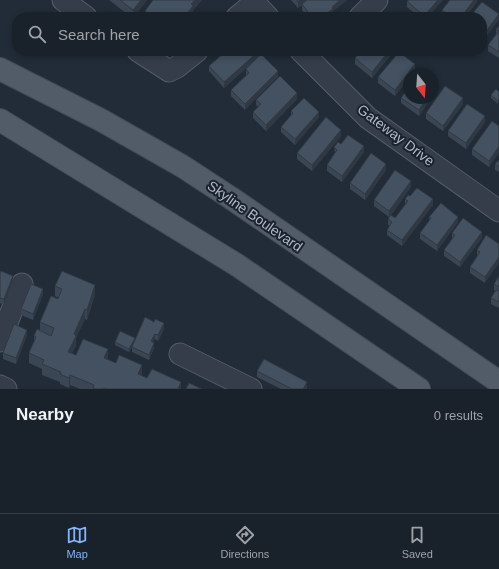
<!DOCTYPE html>
<style>
:root{--surface:#19212a;--page:#262e36;--text:#f1f3f6;--muted:#9fa3a8;--line:#373e47;--accent:#81b4f8}
body{margin:0;font-family:Arial,sans-serif;background:var(--page);color:var(--text)}
.compass{position:absolute;left:403px;top:68px;width:36px;height:36px;border-radius:50%;background:var(--surface);box-shadow:0 2px 6px #0003;rotate:163deg}
.list{margin:0;padding:0;list-style:none}
h2{display:flex;justify-content:space-between;align-items:center;height:52px;margin:0;padding:0 16px;font-size:17px}
h2 small{font-size:13px;font-weight:400;color:var(--muted)}
.icon{flex:none;width:22px;height:22px;fill:none;stroke:currentColor;stroke-width:2;stroke-linecap:round;stroke-linejoin:round}
.map{position:relative;flex:none;width:499px;height:389px;overflow:hidden}
.search{position:absolute;background:var(--surface);box-shadow:0 2px 6px #0003;left:12px;right:12px;top:12px;height:44px;display:flex;align-items:center;gap:10px;box-sizing:border-box;padding:0 14px;border-radius:16px;color:var(--muted);font-size:15px}
.sheet{height:124px;background:var(--surface)}
nav{display:flex;justify-content:space-around;align-items:center;box-sizing:border-box;height:56px;border-top:1px solid var(--line);background:var(--surface);font-size:11px;color:var(--muted)}
nav a{display:grid;justify-items:center;gap:2px}
nav .on{color:var(--accent)}
.map>svg:first-child{display:block}
</style>
<div class="map">
<svg width="499" height="389" viewBox="0 0 499 389">
<rect width="100%" height="100%" fill="#212c38"/>
<g fill="none" stroke-linecap="round" stroke-linejoin="round">
<defs>
<g id="minor">
<path d="M63,0l23,17"/>
<path d="M252,0l16,17"/>
<path d="M237,17l17,-14"/>
<path d="M360,17l17,-17"/>
<path d="M138,51l31,20 8,-4 20,-16"/>
<path d="M301,51l67,67 131,93"/>
<path d="M0,341l22,-57"/>
<path d="M180,354l71,35"/>
<path d="M0,386l6,3"/>
</g>
<g id="major">
<path d="M0,69l101,51 81,46 49,32 268,184"/>
<path d="M0,120l237,145 182,124"/>
</g>
</defs>
<!-- minor casing -->
<use href="#minor" stroke="#525b66" stroke-width="23"/>
<!-- major casing -->
<use href="#major" stroke="#404955" stroke-width="24"/>
<!-- minor -->
<use href="#minor" stroke="#343d49" stroke-width="21"/>
<!-- major -->
<use href="#major" stroke="#525c69" stroke-width="22"/>
</g>
<!-- wall -->
<g fill="#3a4653">
<path d="M109,0h38l-13,17h-3z"/>
<path d="M162,0h40l-9,10v4l-2,3h-46v-6z"/>
<path d="M291,0h56l-14,11v3l-4,3h-22l-5,-7v-5l-4,3z"/>
<path d="M477,0v2l-12,15h-21l-2,-1v-6z"/>
<path d="M407,1l21,16h-9l-12,-10z"/>
<path d="M499,26v32l-11,-7v-6l8,-11v-5z"/>
<path d="M257,51l-12,59 -14,-14v-6l15,-15v-6l8,-8 -30,27 -15,-17v-5z"/>
<path d="M394,51l-22,27 -17,-14v-6z"/>
<path d="M415,70l-3,4h-3v4l-14,18 -17,-13v-6z"/>
<path d="M499,92l-1,12 -7,-6v-3z"/>
<path d="M401,98h30l-12,18 -18,-13z"/>
<path d="M297,99l-31,32 -13,-13v-6l5,-5 -2,-2v-5z"/>
<path d="M463,104l-20,27 -17,-12v-6z"/>
<path d="M291,111l28,6 -24,28 -14,-13v-5l10,-12z"/>
<path d="M485,122l-19,27 -18,-13v-5z"/>
<path d="M499,126v26l-10,15 -17,-12v-6z"/>
<path d="M341,136l-29,35 -15,-12v-6z"/>
<path d="M341,144l23,8 -22,30 -15,-11v-6l8,-12 -1,-6z"/>
<path d="M499,160v12l-4,-2v-6z"/>
<path d="M386,170l-21,30 -15,-11v-6z"/>
<path d="M411,187l-20,28 4,3 10,-13v-6l5,-3 23,9 -31,41 -15,-11v-5l3,-4 -2,-1v-6l1,-2 -15,-11v-6z"/>
<path d="M429,217l29,5 -21,29 -17,-12v-6l9,-12z"/>
<path d="M452,233l30,5 -22,29 -16,-11v-6l8,-11z"/>
<path d="M486,235l-1,48 -15,-10v-6l8,-11 -1,-1v-5z"/>
<path d="M0,273l13,9 -9,23 -4,-2z"/>
<path d="M499,276v32l-8,-4v-6l4,-7 -1,-1v-6z"/>
<path d="M55,286l40,9 -8,25 -2,-1 -9,19v8l-4,7 4,2 32,5 34,15v1l5,2 34,11h-101l-10,-4 -1,3 -9,-4v-2l-18,-7v-6l-13,-6v-10l5,-12v-5l6,-5v-9l18,-24 -3,-2z"/>
<path d="M43,294l-10,26 -12,-5v-6z"/>
<path d="M164,329l-6,12 -3,-2 -2,3 1,6 -5,12 -17,-8v-5l-3,5 -14,-7v-3l20,-1z"/>
<path d="M27,335l-11,29 -13,-5v-6z"/>
<path d="M257,371l50,16 -1,2h-25l-24,-12z"/>
</g>
<!-- shaded-wall -->
<g fill="#303943">
<path d="M141,0h6l-13,17h-1v-7z"/>
<path d="M195,0h7l-9,10v4l-2,3h-7l7,-13z"/>
<path d="M300,0h7l-9,8v-6z"/>
<path d="M340,0h7l-14,11v3l-4,3h-8l11,-10z"/>
<path d="M438,0h5l-15,17h-4v-1z"/>
<path d="M474,0h3v2l-12,15h-4z"/>
<path d="M499,14v6l-17,22v-5z"/>
<path d="M389,51h5l-22,27v-6z"/>
<path d="M258,52v5l-34,31v-6z"/>
<path d="M415,64v6l-3,4h-3v4l-14,18v-6z"/>
<path d="M278,71v6l-33,33v-6z"/>
<path d="M437,84v5l-4,6v-5z"/>
<path d="M297,93v6l-31,32v-6z"/>
<path d="M427,98h4l-12,18v-6z"/>
<path d="M463,98v6l-20,27v-5z"/>
<path d="M319,112v5l-24,28v-6z"/>
<path d="M485,116v6l-19,27v-6z"/>
<path d="M341,130v6l-29,35v-6z"/>
<path d="M364,146v6l-22,30v-6z"/>
<path d="M499,146v6l-10,15v-6z"/>
<path d="M386,164v6l-21,30v-6z"/>
<path d="M411,181v6l-22,30v-6z"/>
<path d="M433,199v6l-31,41v-6z"/>
<path d="M458,217v5l-21,29v-6z"/>
<path d="M482,232v6l-22,29v-5z"/>
<path d="M499,257v6l-14,20v-6z"/>
<path d="M13,276v6l-9,23v-6z"/>
<path d="M95,285v10l-8,25v-10z"/>
<path d="M43,289v5l-10,26v-6z"/>
<path d="M85,309v10l-9,19v8l-8,16v-10l6,-18z"/>
<path d="M164,323v6l-6,12v-6z"/>
<path d="M27,330v5l-11,29v-6z"/>
<path d="M155,334v5l-4,8v-6z"/>
<path d="M135,338v3l-6,11v-3z"/>
<path d="M154,343v5l-5,12v-5z"/>
<path d="M108,349v10l-4,9v-10z"/>
<path d="M142,365v10l-4,9v-10z"/>
<path d="M70,375v10l-1,3v-10z"/>
<path d="M181,382v7h-3z"/>
<path d="M307,382v5l-1,2h-3z"/>
</g>
<!-- building -->
<g fill="#445160" stroke="#303943">
<path d="M120,0h21l-8,10z"/>
<path d="M153,0h42l-4,4 2,2 -9,11h-26l-3,-2 -2,2 -8,-6z"/>
<path d="M296,0h4l-2,2z"/>
<path d="M307,0h33l-8,7 1,2 -12,8h-9l-10,-13z"/>
<path d="M409,0h29l-14,16 -17,-15z"/>
<path d="M450,0h24l-13,17h-9l-10,-7z"/>
<path d="M482,2l17,12 -17,23v-20h-9l1,-2 -2,-1z"/>
<path d="M499,26v26l-11,-7 11,-14 -3,-2z"/>
<path d="M226,51h31l1,1 -34,30 -15,-16z"/>
<path d="M361,51h28l-17,21 -17,-14z"/>
<path d="M399,52l16,12 -20,26 -17,-13z"/>
<path d="M261,54l17,17 -33,33 -14,-14 18,-17 -3,-4z"/>
<path d="M420,71l4,3h-6z"/>
<path d="M280,76l17,17 -31,32 -13,-13 8,-8 -5,-4z"/>
<path d="M433,80l4,4 -4,6z"/>
<path d="M445,86l18,12 -20,28 -17,-13z"/>
<path d="M409,87v11h18l-8,12 -18,-12z"/>
<path d="M496,89l3,3v8l-1,1 -7,-6z"/>
<path d="M304,98l15,14 -24,27 -14,-12 12,-14 -2,-2z"/>
<path d="M467,104l18,12 -19,27 -18,-12z"/>
<path d="M326,117l15,13 -29,35 -15,-12z"/>
<path d="M492,121l7,5v20l-10,15 -17,-12z"/>
<path d="M348,135l16,11 -22,30 -15,-11 10,-15 -3,-3 4,-5 3,2z"/>
<path d="M371,153l15,11 -21,30 -15,-11z"/>
<path d="M499,160v7l-4,-3z"/>
<path d="M395,170l16,11 -22,30 -15,-11z"/>
<path d="M417,188l16,11 -31,41 -15,-10 5,-8 -4,-3 3,-4 4,3 13,-17 -3,-2 3,-4 2,1z"/>
<path d="M441,203l17,14 -21,28 -17,-12 11,-15 -2,-1z"/>
<path d="M463,218l19,14 -22,30 -16,-12 11,-15 -3,-2z"/>
<path d="M486,235l13,9v13l-14,20 -15,-10 10,-15 -3,-2z"/>
<path d="M1,271l12,5 -9,23 -4,-1v-25z"/>
<path d="M62,271l33,14 -8,25 -2,-1 -11,25 2,2 -8,16 8,3 7,-16 25,10 -4,9 12,5 3,-8 23,10 -4,9 9,4 5,-9 29,13 -3,7h-71l-3,-1 -1,1h-8l-2,-1 1,-3 -24,-10 -1,3 -9,-4 1,-2 -19,-8 2,-4 -15,-7 7,-16 -2,-1 3,-7 14,7 3,-8 -14,-6 11,-26 7,3 4,-10 -7,-3z"/>
<path d="M499,276v11l-5,-3z"/>
<path d="M31,284l12,5 -10,25 -12,-5z"/>
<path d="M496,290l3,1v11l-8,-4z"/>
<path d="M145,317l9,5 1,-3 9,4 -6,12 -3,-1 -4,7 3,2 -5,12 -17,-8z"/>
<path d="M14,324l13,6 -11,28 -13,-5z"/>
<path d="M120,331l15,7 -6,11 -14,-7z"/>
<path d="M264,359l43,23 -4,7h-11l-35,-18z"/>
<path d="M189,383l13,6h-16z"/>
</g>
<g text-anchor="middle" stroke-width="4" stroke-linejoin="round" paint-order="stroke">
<!-- street labels -->
<g font-size="14" fill="#afb8c5" stroke="#1a222d">
<text transform="translate(396 135) rotate(37)" y="5">Gateway Drive</text>
<text transform="translate(255 216) rotate(35)" y="5">Skyline Boulevard</text>
</g>
</g>
</svg>
<svg class="compass" viewBox="-18 -18 36 36"><path d="M0-13l5 13h-10z" fill="#e53935"/><path d="M0 13l5-13h-10z" fill="#9fa3a8"/></svg>
<div class="search"><svg class="icon" aria-label="search" viewBox="0 0 24 24"><circle cx="10" cy="10" r="6"/><path d="M15 15l6 6"/></svg>Search here</div>
</div>
<section class="sheet">
<h2>Nearby<small>0 results</small></h2>
<ul class="list">
</ul>
</section>
<nav>
<a class="on"><svg class="icon" aria-label="map" viewBox="0 0 24 24"><path d="M3 6l6-2 6 2 6-2v14l-6 2-6-2-6 2zM9 4v14M15 6v14"/></svg>Map</a>
<a><svg class="icon" aria-label="directions" viewBox="0 0 24 24"><path d="M12 3l9 9-9 9-9-9zM9 14v-3h6M13 9l2 2-2 2"/></svg>Directions</a>
<a><svg class="icon" aria-label="saved" viewBox="0 0 24 24"><path d="M7 4h10v16l-5-4-5 4z"/></svg>Saved</a>
</nav>
